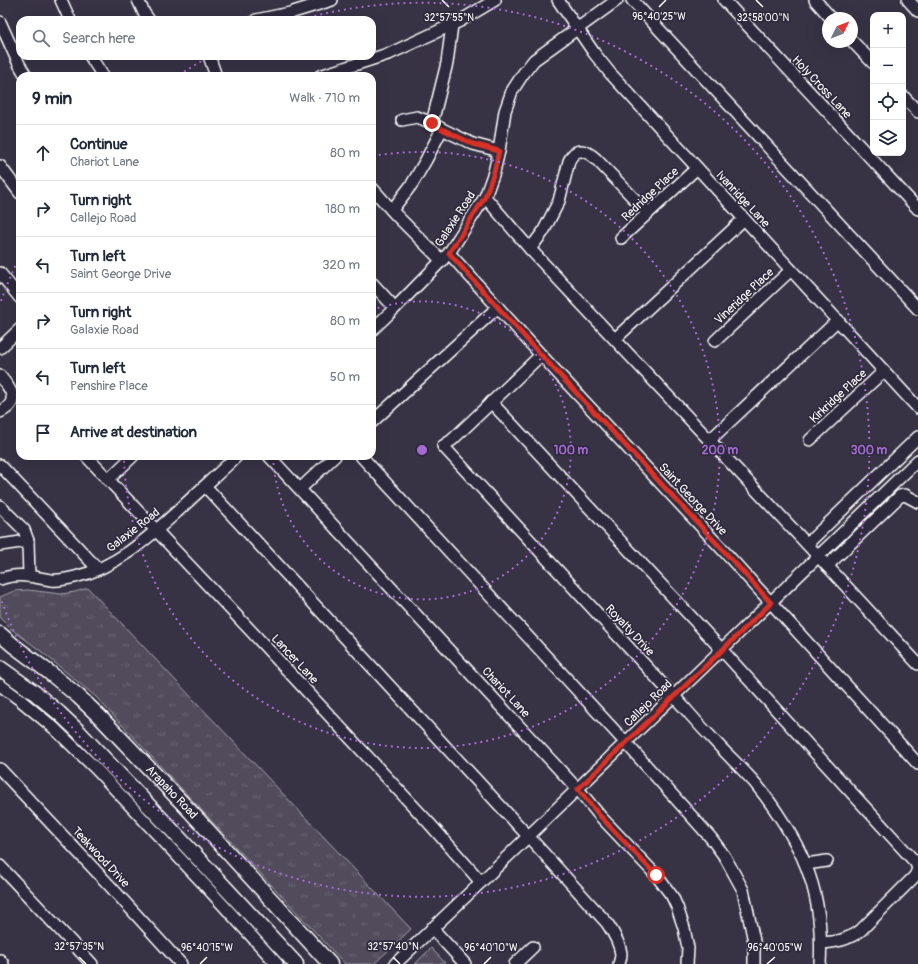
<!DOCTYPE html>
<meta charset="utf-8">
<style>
:root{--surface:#fff;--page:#f6f6f7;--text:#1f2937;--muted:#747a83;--line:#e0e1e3}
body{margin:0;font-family:Pangolin,sans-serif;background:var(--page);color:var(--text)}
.controls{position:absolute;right:12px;top:12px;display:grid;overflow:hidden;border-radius:8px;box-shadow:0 4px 16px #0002}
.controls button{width:36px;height:36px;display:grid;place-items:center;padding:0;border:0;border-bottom:1px solid var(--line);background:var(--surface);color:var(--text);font:20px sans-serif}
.compass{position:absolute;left:822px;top:12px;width:36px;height:36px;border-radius:50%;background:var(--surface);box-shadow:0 4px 16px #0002;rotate:47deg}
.stop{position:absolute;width:12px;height:12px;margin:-9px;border:3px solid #d93025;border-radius:50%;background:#fff}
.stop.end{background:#d93025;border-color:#fff;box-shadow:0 1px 4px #0008}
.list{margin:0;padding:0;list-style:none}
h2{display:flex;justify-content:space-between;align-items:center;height:52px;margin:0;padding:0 16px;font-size:17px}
h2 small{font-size:13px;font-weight:400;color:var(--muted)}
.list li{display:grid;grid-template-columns:26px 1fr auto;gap:12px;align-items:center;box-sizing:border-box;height:56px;padding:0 16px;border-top:1px solid var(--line)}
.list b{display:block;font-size:15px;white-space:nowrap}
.list p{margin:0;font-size:13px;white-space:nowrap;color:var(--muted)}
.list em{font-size:13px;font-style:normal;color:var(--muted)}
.icon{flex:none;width:22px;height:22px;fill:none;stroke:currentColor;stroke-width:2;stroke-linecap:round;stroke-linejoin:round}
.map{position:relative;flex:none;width:918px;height:964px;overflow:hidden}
.search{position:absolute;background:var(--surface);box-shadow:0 4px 16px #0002;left:16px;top:16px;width:360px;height:44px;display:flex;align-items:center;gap:10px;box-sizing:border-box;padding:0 14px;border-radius:12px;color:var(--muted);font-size:15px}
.panel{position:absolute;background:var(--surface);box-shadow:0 4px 16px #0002;left:16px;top:72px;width:360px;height:388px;border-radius:12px}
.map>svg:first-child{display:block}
</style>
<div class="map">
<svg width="918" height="964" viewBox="0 0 918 964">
<defs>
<pattern id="grass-tufts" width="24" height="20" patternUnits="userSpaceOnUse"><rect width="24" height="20" fill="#514c5c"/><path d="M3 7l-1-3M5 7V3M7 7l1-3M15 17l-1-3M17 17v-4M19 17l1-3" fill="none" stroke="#6b6774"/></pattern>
</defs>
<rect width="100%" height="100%" fill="#373345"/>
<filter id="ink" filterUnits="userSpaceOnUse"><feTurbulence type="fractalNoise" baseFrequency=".025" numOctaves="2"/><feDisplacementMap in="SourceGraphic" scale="8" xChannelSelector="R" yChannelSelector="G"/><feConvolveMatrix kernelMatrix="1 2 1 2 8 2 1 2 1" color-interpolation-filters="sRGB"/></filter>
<g filter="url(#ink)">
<!-- grass -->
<g fill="url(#grass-tufts)" stroke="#a8a6ae">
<path d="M88,588l323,341 -37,35h-29l-249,-267 -54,-45 -32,-24 -10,-10v-21l14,-6 14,-1 33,4 14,-2z"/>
<path d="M431,948l15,16h-31z"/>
</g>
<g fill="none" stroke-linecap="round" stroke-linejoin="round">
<defs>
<g id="minor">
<path d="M61,0l9,20"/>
<path d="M138,0l6,13 5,7"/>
<path d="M558,0l36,53 16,20 308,335"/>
<path d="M632,0l286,309"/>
<path d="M724,0l194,209"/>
<path d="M815,0l16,18"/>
<path d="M908,0l10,11"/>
<path d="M256,20l34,-7 42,-13"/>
<path d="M0,22l19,42 7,12"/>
<path d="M852,41l21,22"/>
<path d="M90,56l13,20"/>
<path d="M209,56l7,20"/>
<path d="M320,76l71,-23 69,-32 35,-21"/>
<path d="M903,96l15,16"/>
<path d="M402,120l15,-3 15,6 10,6 31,15 26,7"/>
<path d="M432,123l15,-60 5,-38"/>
<path d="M0,166l20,27"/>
<path d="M372,188l24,27 46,46"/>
<path d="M485,197l45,52 289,308 99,107"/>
<path d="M392,210l20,-26 14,-24 16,-31"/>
<path d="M621,238l76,-70"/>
<path d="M530,249l13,-17 16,-31 10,-40c7,-15 17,-11 27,-2l52,54"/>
<path d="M449,253l92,102 181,194 196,215"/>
<path d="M0,273l20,25"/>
<path d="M372,283l23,25"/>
<path d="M372,330l23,-22 54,-55 36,-56 9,-25 5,-21 6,-40 7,-20 11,-17 11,-14 83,-60"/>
<path d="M615,339l129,-120"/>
<path d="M715,341l76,-71"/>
<path d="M0,348l20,-19"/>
<path d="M541,355l-89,85 -9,6 223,242c16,16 29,33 45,49 14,16 30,30 44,46 19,23 40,55 51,83 12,30 16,65 14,98"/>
<path d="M0,376c11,13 21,26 0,36"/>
<path d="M491,402l231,248 97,107 97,106 2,6 -3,7 -55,55c-13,9 -23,11 -39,12"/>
<path d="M372,422l126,-115"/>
<path d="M710,440l128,-120"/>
<path d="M810,440l74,-69"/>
<path d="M86,456l165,175 178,192 52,59"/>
<path d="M269,456l313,338 18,22 56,59 16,21 5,11 7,21 4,20 -1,16"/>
<path d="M361,456l265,287 85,95 14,19 18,33 11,51v23"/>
<path d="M0,465l98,104"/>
<path d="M108,480l25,-24"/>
<path d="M205,486l323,350 79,87c6,9 13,21 14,31 0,3 -1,7 -2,10"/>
<path d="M300,489l35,-33"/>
<path d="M0,506l24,24 4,11"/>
<path d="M807,544l111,-107"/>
<path d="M0,545l28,-4 1,35"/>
<path d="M827,566l73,-70 5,-1 13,7"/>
<path d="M0,579c21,-7 31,-2 51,1 8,1 16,-1 24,-3 42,-10 73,-39 104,-67 19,-18 39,-36 58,-54"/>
<path d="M0,685l19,14 35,29 42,41 105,112 76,83"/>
<path d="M0,769l110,117 71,78"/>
<path d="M806,864l21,-3"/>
<path d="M0,866l92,98"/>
<path d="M432,928l33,36"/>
<path d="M0,960l3,4"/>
<path d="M395,964l86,-82 437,-422"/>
<path d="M515,964l18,-17"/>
</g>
<g id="major">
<path id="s1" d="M0,634l14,12 36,27 28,23 21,20 91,95 140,153"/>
<path d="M0,668l35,25 24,20 19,18 92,97 126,136"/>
</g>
</defs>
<!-- minor casing -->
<use href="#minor" stroke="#fff" stroke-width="14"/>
<!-- major casing -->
<use href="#major" stroke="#fff" stroke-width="17"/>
<!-- minor -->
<use href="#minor" stroke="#2f2a3d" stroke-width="11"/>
<!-- major -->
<use href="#major" stroke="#2f2a3d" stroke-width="14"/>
</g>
</g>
<g fill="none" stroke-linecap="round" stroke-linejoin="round" filter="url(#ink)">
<!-- route -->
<path stroke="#d93025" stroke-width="5" d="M432,123l10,6 31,15 26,7 -5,21 -9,25 -36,56 92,102 181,194 49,54 -193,186 22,27 56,59"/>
</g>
<!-- ticks -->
<path fill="none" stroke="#fff" stroke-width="1.5" d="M442,0l7,7M756,0l7,7M659,7l7,-7M79,957l7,7M393,957l7,7M200,964l7,-7M484,964l7,-7M767,964l8,-7"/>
<!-- distance rings -->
<g fill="none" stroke="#a36bd2" stroke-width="2" stroke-dasharray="2 4">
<path d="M372 310A149 149 0 1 1 273 456"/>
<path d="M373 156A298 298 0 1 1 124 458"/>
<path d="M1 301A447 447 0 0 1 19 258M179 75A447 447 0 0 1 209 57M303 19A447 447 0 1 1 1 599"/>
</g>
<g text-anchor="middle" stroke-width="3.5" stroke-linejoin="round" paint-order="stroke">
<!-- street labels -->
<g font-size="12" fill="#fff" stroke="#2f2a3d">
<text transform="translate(822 87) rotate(47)" y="4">Holy Cross Lane</text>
<text transform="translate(650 194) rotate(-43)" y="4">Redridge Place</text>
<text transform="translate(743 199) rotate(47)" y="4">Ivanridge Lane</text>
<text transform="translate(455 219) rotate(-57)" y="4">Galaxie Road</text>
<text transform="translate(744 296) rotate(-43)" y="4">Vineridge Place</text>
<text transform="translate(838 396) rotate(-43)" y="4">Kirkridge Place</text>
<text transform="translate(693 499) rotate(47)" y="4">Saint George Drive</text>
<text transform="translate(133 530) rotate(-38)" y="4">Galaxie Road</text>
<text transform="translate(630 630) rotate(47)" y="4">Royalty Drive</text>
<text transform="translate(295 659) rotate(47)" y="4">Lancer Lane</text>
<text transform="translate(506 692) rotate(47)" y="4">Chariot Lane</text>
<text transform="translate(648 703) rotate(-44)" y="4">Callejo Road</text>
<text dy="4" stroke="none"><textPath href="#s1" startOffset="234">Arapaho Road</textPath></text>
<text transform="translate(101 857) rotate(47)" y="4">Teakwood Drive</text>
</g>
</g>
<g font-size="10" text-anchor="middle" fill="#fff" stroke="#2f2a3d" stroke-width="3.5" stroke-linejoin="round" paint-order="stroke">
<text x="659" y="20">96°40'25"W</text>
<text x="449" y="21">32°57'55"N</text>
<text x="763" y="21">32°58'00"N</text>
<text x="79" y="950">32°57'35"N</text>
<text x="393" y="950">32°57'40"N</text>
<text x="207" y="951">96°40'15"W</text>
<text x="491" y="951">96°40'10"W</text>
<text x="775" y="951">96°40'05"W</text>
</g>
<circle cx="422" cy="450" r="6" fill="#a36bd2" stroke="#2f2a3d" stroke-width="2"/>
<g font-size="12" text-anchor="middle" font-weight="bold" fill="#a36bd2" stroke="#2f2a3d" stroke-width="3.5" stroke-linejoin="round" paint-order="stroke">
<text x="571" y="454">100 m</text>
<text x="720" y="454">200 m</text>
<text x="869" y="454">300 m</text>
</g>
</svg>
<div class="controls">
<button>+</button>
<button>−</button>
<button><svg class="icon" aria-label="locate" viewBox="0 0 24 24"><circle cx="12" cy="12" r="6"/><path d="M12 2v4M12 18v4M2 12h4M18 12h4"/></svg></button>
<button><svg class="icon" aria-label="layers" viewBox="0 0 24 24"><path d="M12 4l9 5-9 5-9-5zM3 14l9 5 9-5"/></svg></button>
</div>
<svg class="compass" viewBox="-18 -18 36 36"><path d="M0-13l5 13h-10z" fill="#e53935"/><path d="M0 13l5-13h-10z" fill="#747a83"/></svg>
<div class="stop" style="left:656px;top:875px"></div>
<div class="stop end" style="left:432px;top:123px"></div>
<div class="search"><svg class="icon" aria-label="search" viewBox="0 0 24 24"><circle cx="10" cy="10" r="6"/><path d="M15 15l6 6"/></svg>Search here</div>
<section class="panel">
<h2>9 min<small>Walk · 710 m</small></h2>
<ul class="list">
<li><svg class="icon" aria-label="ahead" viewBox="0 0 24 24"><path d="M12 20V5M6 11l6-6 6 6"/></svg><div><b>Continue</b><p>Chariot Lane</p></div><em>80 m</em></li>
<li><svg class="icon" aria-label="right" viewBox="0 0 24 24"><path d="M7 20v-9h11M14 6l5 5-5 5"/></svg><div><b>Turn right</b><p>Callejo Road</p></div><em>180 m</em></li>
<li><svg class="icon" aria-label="left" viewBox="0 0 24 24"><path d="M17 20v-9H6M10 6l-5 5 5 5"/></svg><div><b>Turn left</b><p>Saint George Drive</p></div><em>320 m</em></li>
<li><svg class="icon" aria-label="right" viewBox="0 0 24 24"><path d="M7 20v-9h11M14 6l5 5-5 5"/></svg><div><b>Turn right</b><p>Galaxie Road</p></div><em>80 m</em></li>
<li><svg class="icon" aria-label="left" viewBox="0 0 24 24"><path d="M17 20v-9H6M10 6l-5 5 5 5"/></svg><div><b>Turn left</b><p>Penshire Place</p></div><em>50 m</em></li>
<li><svg class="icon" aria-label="arrive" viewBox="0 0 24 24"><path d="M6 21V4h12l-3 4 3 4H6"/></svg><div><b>Arrive at destination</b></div></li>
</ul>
</section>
</div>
